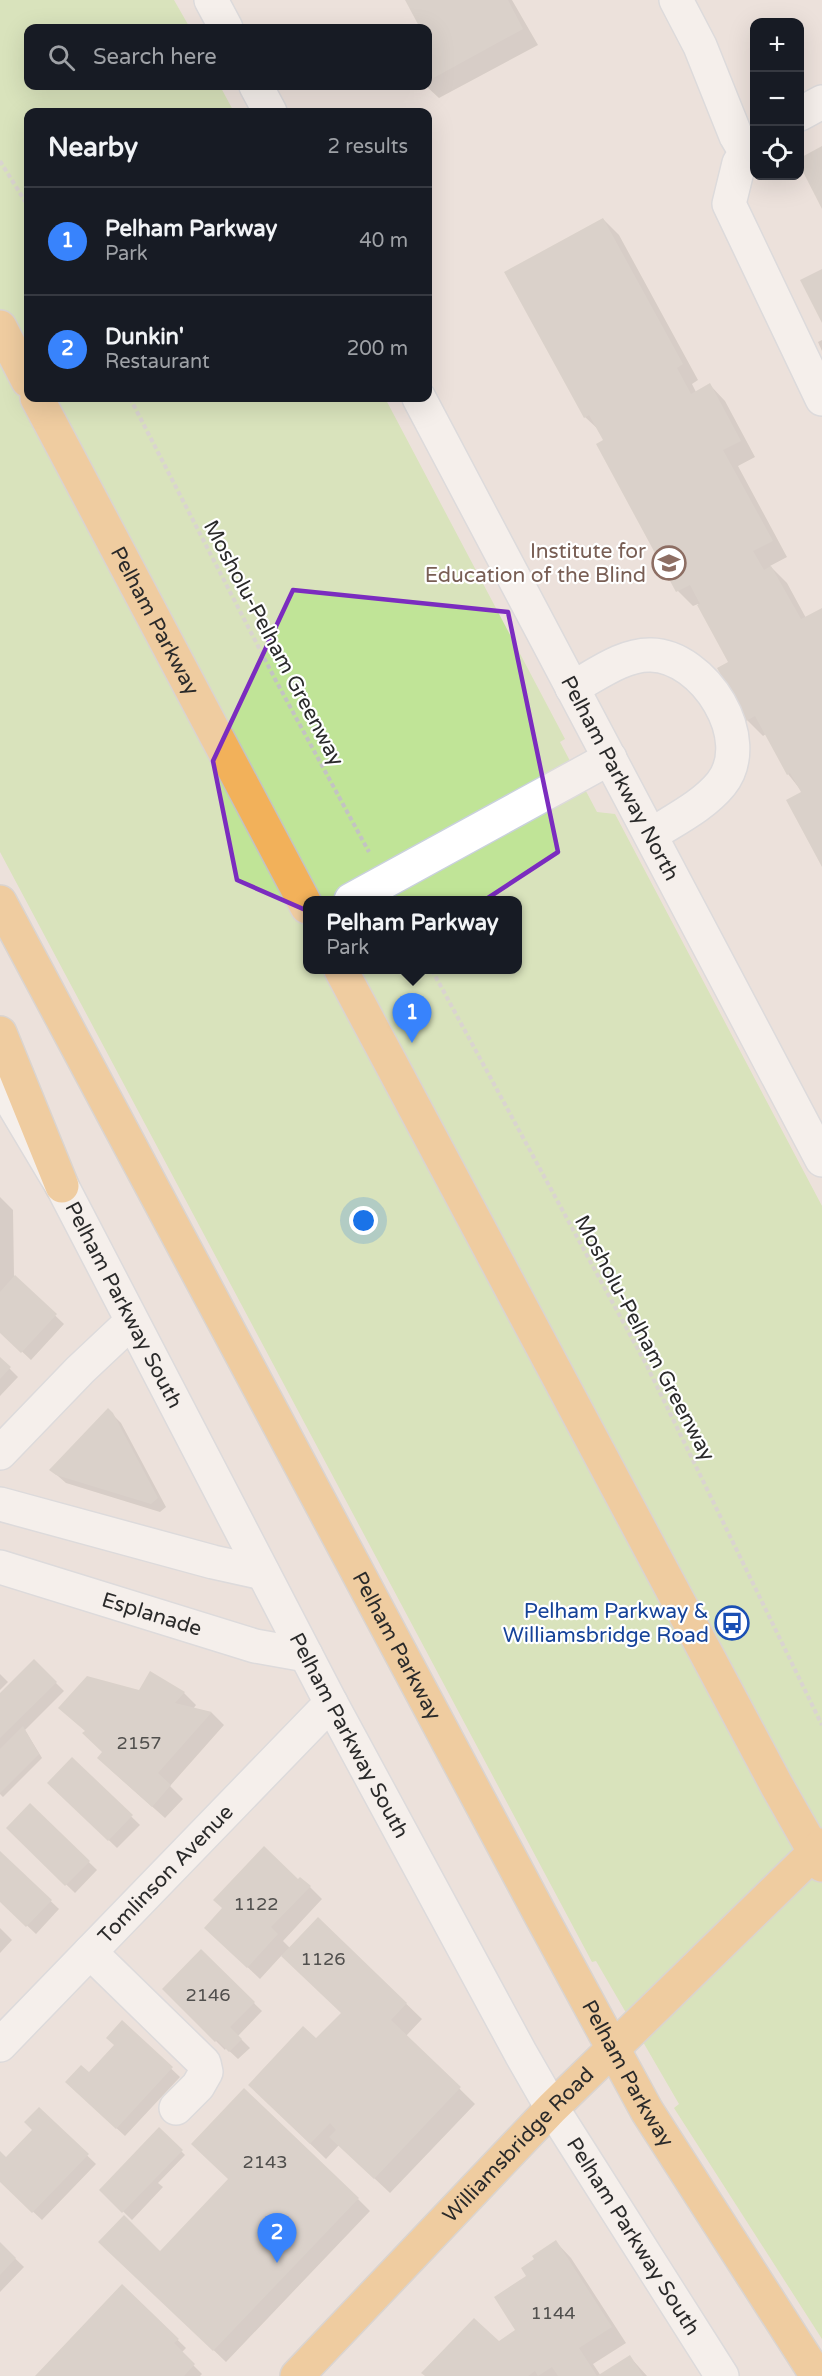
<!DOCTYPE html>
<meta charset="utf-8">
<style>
:root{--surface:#171b24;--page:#20242c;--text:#f1f3f6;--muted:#9ea1a6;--line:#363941;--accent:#3883fc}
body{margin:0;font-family:"Varela Round",sans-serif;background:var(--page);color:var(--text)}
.controls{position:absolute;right:18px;top:18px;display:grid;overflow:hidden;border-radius:12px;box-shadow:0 6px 24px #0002}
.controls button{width:54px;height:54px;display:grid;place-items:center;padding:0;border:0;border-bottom:2px solid var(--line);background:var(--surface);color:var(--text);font:30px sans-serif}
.you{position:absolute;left:364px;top:1221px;width:21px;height:21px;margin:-15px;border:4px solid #fff;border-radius:50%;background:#1a73e8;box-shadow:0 0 0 9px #1a73e833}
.badge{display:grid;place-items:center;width:39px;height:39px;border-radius:50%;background:var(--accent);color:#fff;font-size:20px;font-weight:700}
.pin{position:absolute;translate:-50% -50px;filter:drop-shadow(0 2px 3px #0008)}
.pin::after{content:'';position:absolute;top:32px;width:21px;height:18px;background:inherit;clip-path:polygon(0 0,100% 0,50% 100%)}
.popup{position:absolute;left:303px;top:896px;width:219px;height:78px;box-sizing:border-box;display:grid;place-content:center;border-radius:12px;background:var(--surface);filter:drop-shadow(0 2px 4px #0005);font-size:20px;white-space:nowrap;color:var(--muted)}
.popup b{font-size:22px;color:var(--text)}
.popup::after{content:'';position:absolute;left:50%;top:100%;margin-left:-12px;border:12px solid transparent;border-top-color:var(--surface)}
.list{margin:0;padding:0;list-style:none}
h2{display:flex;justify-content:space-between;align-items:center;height:78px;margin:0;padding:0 24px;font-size:26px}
h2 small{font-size:20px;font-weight:400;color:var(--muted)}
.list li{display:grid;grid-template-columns:39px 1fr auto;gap:18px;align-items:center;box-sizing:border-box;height:108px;padding:0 24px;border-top:2px solid var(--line)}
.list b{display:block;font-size:22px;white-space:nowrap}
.list p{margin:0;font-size:20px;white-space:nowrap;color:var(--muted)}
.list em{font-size:20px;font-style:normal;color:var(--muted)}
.icon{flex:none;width:33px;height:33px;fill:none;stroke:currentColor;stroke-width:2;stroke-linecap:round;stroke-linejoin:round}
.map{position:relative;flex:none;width:822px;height:2376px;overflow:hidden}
.search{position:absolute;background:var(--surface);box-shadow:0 6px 24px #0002;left:24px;top:24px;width:408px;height:66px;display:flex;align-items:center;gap:15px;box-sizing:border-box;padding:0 21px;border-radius:12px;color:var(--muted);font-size:22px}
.panel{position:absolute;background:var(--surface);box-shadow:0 6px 24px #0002;left:24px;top:108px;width:408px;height:294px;border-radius:12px}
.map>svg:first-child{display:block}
</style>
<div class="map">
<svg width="822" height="2376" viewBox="0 0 822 2376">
<rect width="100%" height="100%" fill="#ece1db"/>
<!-- green -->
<path fill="#c0e497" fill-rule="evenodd" d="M0,0h174l16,28h-162v58h192l14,26h-206v286h357l180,341 -5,3 37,70 18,2 207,392v1133l-148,-231 5,-4 -83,-143 -4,1 -592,-1110zM307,900h210v70h-210z"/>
<!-- shadow -->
<g fill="#0003">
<path d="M406,0h106l26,45 -99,53 -13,-12 2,-58h-6z"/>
<path d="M603,219l16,16 79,145 -6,4 4,8 14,-7 15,16 30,56 -17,9 49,91 -17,9 17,17 19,35 16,-9v255l-19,-71 -15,-19 -22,-40 -3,2 -16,-16 -17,-57 -32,-59 -5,2 -15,-15 -73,-150 -4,-9 -16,-15z"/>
<path d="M822,340v11l-4,-9z"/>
<path d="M0,1197l13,13 1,66 50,48 -33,36 -31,-29z"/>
<path d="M0,1359l18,18 -18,19z"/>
<path d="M112,1414l9,9 45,84 -6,5 -94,-29 -15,-13z"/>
<path d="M34,1661l30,30 -39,39 17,28 -39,39 -3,-3v-99z"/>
<path d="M0,1674l8,8 -8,8z"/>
<path d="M140,1692l44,1 12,12 -3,4 19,4 12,12 -54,61 13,13 -18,19 -54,-48z"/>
<path d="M72,1759l68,66 -23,23 -68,-65z"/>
<path d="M30,1805l67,65 -22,23 -67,-65z"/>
<path d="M0,1853l59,56 -23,25 -36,-34z"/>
<path d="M298,1881l12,6 12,12 -39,42 7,7 74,15 58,56 -16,17 69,68 -85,89 -51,-48 -13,14 -61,-59 77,-87 -60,-58 -22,24 -41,-39z"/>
<path d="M0,1928l12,12 -12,13z"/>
<path d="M201,1951l61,60 -24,25 12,12 -12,11 -12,-11 -1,2 -61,-61z"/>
<path d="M122,2022l58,55 -55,59 -49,-45 39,-45z"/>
<path d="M39,2109l57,55 -54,56 -42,-39v-28l6,6 28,-29z"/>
<path d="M159,2129l26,26 -27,28 5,4 -31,33 -31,-30z"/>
<path d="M358,2199l12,12 -144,151 -113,-108 47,-1z"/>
<path d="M556,2242l15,16 55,85 -33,21 8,12 29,-19 17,19h-220l71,-33 19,-12 11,-54z"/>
<path d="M0,2244l24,23 -24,25z"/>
<path d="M122,2286l64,62 -5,5 21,21 -2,2h-163z"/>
</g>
<!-- building -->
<g fill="#c4bdb7">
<path d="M405,0h103l15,29 -95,52v-53h-8z"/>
<path d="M822,146v63l-22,-43v-8z"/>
<path d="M603,218l80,146 -6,4 14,26 19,-11 31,58 -18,9 50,91 -20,10 11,19 7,-4 30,53 21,-11v259l-36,-67 15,-8 -11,-19 -3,2 -32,-59 -9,5 -29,-53 11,-6 -31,-57 3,-1 -10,-19 -14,7 -80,-148 7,-4 -14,-25 -5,3 -80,-146z"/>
<path d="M822,269v54l-22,-43z"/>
<path d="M15,1275l42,39 -36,39 -21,-20v-41z"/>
<path d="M0,1357l11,10 -11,12z"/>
<path d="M108,1408l5,5 45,85 -7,6 -95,-29 -7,-5z"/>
<path d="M34,1659l23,23 -57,56v-45z"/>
<path d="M150,1671l35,21 -10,11 37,9 -54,61 13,12 -19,22 -55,-49 5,-6 -20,-19 3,-2 -27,-23 29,-32 52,14z"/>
<path d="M23,1726l16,28 -39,39v-44z"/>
<path d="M72,1757l61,58 -25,26 -61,-58z"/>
<path d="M30,1803l60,58 -25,25 -59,-58z"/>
<path d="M264,1846l34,33 2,-2 11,9 -40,41 7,7 -31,34 -43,-40 18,-20 -9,-8z"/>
<path d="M0,1851l52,49 -26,27 -26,-25z"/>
<path d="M318,1917l89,86 -16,17 70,67 -87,92 -45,-42 7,-7 -6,-7 -20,21 -62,-59 55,-59 13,12 25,-25 -60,-57z"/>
<path d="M201,1949l54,53 -25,25 12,12 -13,13 -12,-12 -2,2 -53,-53z"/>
<path d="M122,2020l51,47 -57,62 -51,-47 16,-17 8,7 13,-14 12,-13 -8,-7z"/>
<path d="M244,2088l115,110 -146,153 -115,-109 26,-27 36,36 68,-72 -37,-35z"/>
<path d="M39,2107l50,47 -57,59 -32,-31v-31l6,6 26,-27 -8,-8z"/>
<path d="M159,2127l24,23 -61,63 -23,-23z"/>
<path d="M556,2240l56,87 -33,21 18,28h-39l-6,-9 -14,9 -3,-5 -7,5h-103l-4,-3 53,-55 25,23 16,-11 -21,-33 32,-21 -5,-8 13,-9 -2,-3z"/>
<path d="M0,2242l16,16 -16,17z"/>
<path d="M122,2284l57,55 -5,4 21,21 -11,12h-149z"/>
<path d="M630,2355l13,21h-46z"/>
</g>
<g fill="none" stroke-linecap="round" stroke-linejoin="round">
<defs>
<g id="minor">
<path d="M211,0l15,28"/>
<path d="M676,0l24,46 36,90 10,17"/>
<path d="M256,86l14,26"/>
<path d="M800,114l22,-12"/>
<path d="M754,142l-15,21 -10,41 93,195"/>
<path id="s1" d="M419,398l403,762"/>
<path d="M572,688c23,-12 51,-34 79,-33 53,1 106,84 70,129 -18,22 -47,36 -70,51"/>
<path d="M351,900l259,-142"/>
<path id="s2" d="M0,1082l62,104 269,517 190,351 31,54 170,268"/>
<path d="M0,1453l80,-83 51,-48"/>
<path d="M0,1504l213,58 50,11"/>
<path id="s3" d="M0,1567l255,79 51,9"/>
<path d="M90,1952l114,111 2,9 -8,14 -22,22"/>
<path id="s4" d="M0,2045l331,-342"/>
</g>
<g id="major">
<path d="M0,327l28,54"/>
<path id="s5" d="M37,398l270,509"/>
<path id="s6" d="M0,902l540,1012 107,197 170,265"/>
<path d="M341,970l436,816 45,79"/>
<path d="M0,1033l62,153"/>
<path id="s7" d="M297,2376l255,-268 270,-263"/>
</g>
</defs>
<!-- minor casing -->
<use href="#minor" stroke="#c9d1dc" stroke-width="36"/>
<!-- major casing -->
<use href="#major" stroke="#c3c3c3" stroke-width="36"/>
<!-- path -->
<g stroke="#c3c3c3" stroke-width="4" stroke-dasharray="4.5 3" stroke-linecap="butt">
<path d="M0,161l28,45"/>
<path d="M130,398l145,281 94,173"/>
<path d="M432,970l214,394 176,361"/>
</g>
<!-- minor -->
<use href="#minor" stroke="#fff" stroke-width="33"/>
<!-- major -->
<use href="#major" stroke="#f2b15a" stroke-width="33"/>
</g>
<!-- marked area -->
<path d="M0 0H822V2376H0ZM293,590l215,22 50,240 -154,101 -167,-73 -24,-119z" fill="#ece1db" fill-opacity=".55" fill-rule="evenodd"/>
<path fill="none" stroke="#7b2cbf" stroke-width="4.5" stroke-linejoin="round" d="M293,590l215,22 50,240 -154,101 -167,-73 -24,-119z"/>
<!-- icons -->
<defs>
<symbol id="school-ring" viewBox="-11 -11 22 22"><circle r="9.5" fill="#fff" stroke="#8d6e63" stroke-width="1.5"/><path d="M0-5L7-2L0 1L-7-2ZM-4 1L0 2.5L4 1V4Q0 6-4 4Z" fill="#8d6e63"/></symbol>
<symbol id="bus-ring" viewBox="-11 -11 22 22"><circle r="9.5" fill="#fff" stroke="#1a4fb4" stroke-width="1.5"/><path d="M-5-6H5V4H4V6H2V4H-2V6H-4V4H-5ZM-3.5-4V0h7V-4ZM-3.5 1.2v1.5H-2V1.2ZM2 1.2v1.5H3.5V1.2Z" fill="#1a4fb4"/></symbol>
</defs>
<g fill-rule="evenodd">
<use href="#school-ring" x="650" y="544" width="38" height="38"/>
<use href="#bus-ring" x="713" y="1604" width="38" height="38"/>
</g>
<g text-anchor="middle" stroke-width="4.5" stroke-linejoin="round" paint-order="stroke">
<!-- number labels -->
<g font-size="18" fill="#504f4d">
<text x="139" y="1749">2157</text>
<text x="256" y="1910">1122</text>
<text x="323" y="1965">1126</text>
<text x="208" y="2001">2146</text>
<text x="265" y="2168">2143</text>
<text x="553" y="2319">1144</text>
</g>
<!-- education labels -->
<g font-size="21" fill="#785e54" stroke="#fff" text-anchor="end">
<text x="646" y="558">Institute for<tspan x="646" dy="24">Education of the Blind</tspan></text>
</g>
<!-- street labels -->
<g font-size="21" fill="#2a2a2a" stroke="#fff">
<text dy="7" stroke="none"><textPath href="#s5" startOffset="252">Pelham Parkway</textPath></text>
<text transform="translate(274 643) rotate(62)" y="7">Mosholu-Pelham Greenway</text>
<text dy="7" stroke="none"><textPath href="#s1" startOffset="430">Pelham Parkway North</textPath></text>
<text dy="7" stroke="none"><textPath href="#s2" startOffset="255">Pelham Parkway South</textPath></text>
<text transform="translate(645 1338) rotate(62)" y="7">Mosholu-Pelham Greenway</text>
<text dy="7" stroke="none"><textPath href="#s3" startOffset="159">Esplanade</textPath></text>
<text dy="7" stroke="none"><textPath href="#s6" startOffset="843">Pelham Parkway</textPath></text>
<text dy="7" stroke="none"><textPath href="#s2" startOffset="741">Pelham Parkway South</textPath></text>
<text dy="7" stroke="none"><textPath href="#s4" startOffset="238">Tomlinson Avenue</textPath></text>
<text dy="7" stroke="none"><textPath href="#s6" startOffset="1329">Pelham Parkway</textPath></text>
<text dy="7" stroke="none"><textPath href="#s7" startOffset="320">Williamsbridge Road</textPath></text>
<text dy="7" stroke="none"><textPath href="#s2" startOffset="1317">Pelham Parkway South</textPath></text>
</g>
<!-- transit labels -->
<g font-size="21" fill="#164399" stroke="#fff" text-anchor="end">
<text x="709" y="1618">Pelham Parkway &amp;<tspan x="709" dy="24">Williamsbridge Road</tspan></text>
</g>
</g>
</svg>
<div class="controls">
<button>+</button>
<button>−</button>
<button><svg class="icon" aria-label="locate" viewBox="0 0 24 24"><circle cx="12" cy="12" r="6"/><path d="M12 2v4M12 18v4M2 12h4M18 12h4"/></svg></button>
</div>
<div class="you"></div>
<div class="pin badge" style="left:412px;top:1043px">1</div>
<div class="popup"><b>Pelham Parkway</b>Park</div>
<div class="pin badge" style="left:277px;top:2263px">2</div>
<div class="search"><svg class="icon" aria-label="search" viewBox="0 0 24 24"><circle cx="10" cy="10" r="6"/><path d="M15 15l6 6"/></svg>Search here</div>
<section class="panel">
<h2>Nearby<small>2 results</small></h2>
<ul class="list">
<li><span class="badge">1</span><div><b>Pelham Parkway</b><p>Park</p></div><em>40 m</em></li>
<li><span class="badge">2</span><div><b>Dunkin'</b><p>Restaurant</p></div><em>200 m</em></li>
</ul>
</section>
</div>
